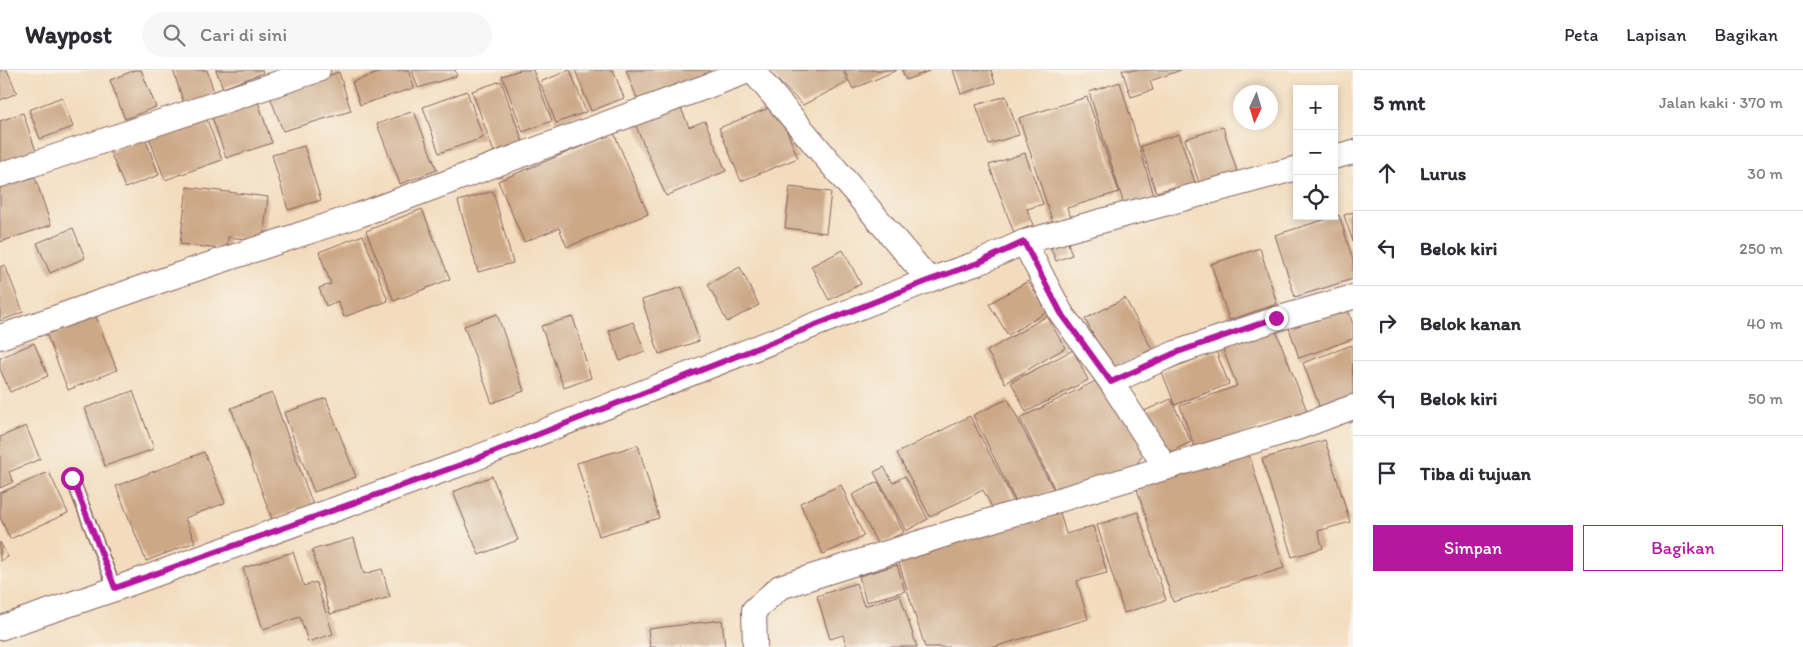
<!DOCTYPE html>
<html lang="id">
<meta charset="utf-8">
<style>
:root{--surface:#fff;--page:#f7f7f7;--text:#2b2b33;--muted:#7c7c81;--line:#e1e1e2;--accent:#b5179e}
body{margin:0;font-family:Itim,sans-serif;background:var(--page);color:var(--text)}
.controls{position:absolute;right:15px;top:15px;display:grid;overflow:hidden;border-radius:0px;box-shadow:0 2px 8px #0003}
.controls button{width:45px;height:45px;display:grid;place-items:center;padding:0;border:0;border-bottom:1px solid var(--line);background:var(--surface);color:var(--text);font:25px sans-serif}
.compass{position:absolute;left:1233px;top:15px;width:45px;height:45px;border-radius:50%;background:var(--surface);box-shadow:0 2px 8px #0003;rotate:184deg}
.stop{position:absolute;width:15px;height:15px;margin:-11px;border:4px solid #b5179e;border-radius:50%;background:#fff}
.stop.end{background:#b5179e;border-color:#fff;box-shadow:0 1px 5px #0008}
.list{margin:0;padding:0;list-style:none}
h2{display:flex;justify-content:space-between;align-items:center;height:65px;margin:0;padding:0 20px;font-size:21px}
h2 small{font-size:16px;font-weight:400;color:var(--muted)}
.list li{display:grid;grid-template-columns:32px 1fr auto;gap:15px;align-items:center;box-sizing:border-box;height:75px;padding:0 20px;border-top:1px solid var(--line)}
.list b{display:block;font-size:19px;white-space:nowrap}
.list em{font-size:16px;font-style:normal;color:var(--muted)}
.actions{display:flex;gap:10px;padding:15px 20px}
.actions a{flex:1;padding:11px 0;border:1px solid var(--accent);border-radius:0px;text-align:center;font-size:18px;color:var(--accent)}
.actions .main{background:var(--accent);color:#fff}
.icon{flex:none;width:28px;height:28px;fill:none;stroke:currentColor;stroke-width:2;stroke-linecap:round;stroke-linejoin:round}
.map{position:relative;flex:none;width:1353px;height:577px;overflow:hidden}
header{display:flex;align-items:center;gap:30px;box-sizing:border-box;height:70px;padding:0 25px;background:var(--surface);border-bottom:1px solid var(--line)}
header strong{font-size:24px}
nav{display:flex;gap:28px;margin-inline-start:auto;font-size:18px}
.search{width:350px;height:45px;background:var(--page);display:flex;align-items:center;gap:12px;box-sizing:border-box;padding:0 18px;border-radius:28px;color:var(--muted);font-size:19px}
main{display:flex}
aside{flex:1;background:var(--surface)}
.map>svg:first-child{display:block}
</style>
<header>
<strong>Waypost</strong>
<div class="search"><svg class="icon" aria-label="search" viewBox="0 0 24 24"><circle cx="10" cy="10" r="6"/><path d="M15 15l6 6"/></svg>Cari di sini</div>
<nav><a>Peta</a><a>Lapisan</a><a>Bagikan</a></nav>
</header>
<main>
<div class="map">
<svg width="1353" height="577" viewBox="0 0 1353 577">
<rect width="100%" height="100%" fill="#f7f3e8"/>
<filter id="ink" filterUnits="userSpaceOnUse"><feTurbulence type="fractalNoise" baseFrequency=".02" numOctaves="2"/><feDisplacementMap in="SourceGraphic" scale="10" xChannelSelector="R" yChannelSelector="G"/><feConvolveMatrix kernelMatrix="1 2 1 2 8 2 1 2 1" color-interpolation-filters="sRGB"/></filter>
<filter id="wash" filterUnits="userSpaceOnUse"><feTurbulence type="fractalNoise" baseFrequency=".0096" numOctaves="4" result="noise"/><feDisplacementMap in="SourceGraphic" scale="20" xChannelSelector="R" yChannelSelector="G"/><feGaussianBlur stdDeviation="1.12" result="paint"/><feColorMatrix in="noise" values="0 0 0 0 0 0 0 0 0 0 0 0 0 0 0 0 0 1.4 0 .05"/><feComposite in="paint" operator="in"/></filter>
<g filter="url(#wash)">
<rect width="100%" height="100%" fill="#f3dcbd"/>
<g id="blocks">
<!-- building -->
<g fill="#cca887">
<path d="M0,0h7l10,23 -17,7z"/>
<path d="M135,0h6l15,37 -31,12 -15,-39z"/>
<path d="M173,0h34l8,25 -31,9z"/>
<path d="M216,0h46l1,3 -40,15z"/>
<path d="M380,0h29l5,18 -54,17 -8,-23 29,-10z"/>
<path d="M412,0h43l2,6 -39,12z"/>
<path d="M520,0h13l19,51 -29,11 -21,-56z"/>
<path d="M570,0l16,42 -30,11 -16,-41z"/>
<path d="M575,0h38l11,28 -33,13z"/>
<path d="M626,0h83l3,8 -72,28z"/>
<path d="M767,0h75l6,12 -45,23z"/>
<path d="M844,0h53l-44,19z"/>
<path d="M902,0h29l-25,10z"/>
<path d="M953,0h38l4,13 -34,11z"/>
<path d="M1122,0h59l-31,11 3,9 -22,7z"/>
<path d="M339,2l12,39 -68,20 -13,-34z"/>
<path d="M501,11l23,64 -29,10 -23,-64z"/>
<path d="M1120,12l35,117 -30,9 -36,-116z"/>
<path d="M467,21l16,47 -44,15 -16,-46z"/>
<path d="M1006,26l13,39 -30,9 -13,-39z"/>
<path d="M62,27l11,30 -33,12 -11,-29z"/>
<path d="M1087,27l32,95 -52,16 4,9 -18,6 -34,-105z"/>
<path d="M257,29l15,44 -46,15 -15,-44z"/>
<path d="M776,35l22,53 -57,23 -22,-53z"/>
<path d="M680,36l9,21 16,-6 21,50 -60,25 -31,-72z"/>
<path d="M414,41l23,59 -37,14 -23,-60z"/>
<path d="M23,43l14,41 -37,12v-45z"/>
<path d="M205,44l17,46 -57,20 -17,-45z"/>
<path d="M1223,57l15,48 -38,11 -15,-47z"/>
<path d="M614,63l34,81 -81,33 -8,-19 -35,14 -26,-61z"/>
<path d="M1179,64l18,55 -20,6 -3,-8 -18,5 -15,-46z"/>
<path d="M145,68l14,37 -34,13 -15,-36z"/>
<path d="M304,76l17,54 -33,10 -16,-55z"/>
<path d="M1025,83l18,51 -16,5 6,16 -19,8 -25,-68z"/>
<path d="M35,107l16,48 -51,17v-54z"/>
<path d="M187,117l81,10 -5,44 -35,-4 -1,13 -47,-6z"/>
<path d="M790,117l41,5 -5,41 -41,-5z"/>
<path d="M493,121l20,72 -35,9 -20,-71z"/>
<path d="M422,139l28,70 -56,22 -28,-70z"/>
<path d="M1353,142v30l-9,-27z"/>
<path d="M1339,145l14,45v19l-58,18 -20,-62z"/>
<path d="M73,158l12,30 -35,15 -13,-30z"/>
<path d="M363,165l25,66 -44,16 -6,-16 -12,5 -7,-18 12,-4 -12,-32z"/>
<path d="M1067,170l5,15 -16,6 -6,-15z"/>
<path d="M1260,178l17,56 -48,16 -18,-56z"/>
<path d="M843,180l18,34 -32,16 -18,-34z"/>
<path d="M5,195l18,47 -23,9v-54z"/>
<path d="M740,197l19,38 -32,17 -19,-38z"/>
<path d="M1028,211l19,31 -39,23 -19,-31z"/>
<path d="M682,217l17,54 -40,13 -17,-54z"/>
<path d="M1125,228l27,51 -41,21 -26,-51z"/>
<path d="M1346,235l7,19v15l-54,19 -11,-33z"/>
<path d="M95,244l22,56 -49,20 -22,-57z"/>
<path d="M497,244l27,77 -32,12 -28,-77z"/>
<path d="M1047,246l18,32 -60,35 -18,-32z"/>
<path d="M573,247l18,61 -27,10 -23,-62z"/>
<path d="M633,252l12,29 -25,10 -11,-30z"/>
<path d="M1275,258l32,83 -111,40 -16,-45 57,-20 -15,-39z"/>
<path d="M34,273l14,33 -38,16 -10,-23v-11z"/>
<path d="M1352,275l1,51 -33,12 -17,-45z"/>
<path d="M1073,280l15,30 -62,32 -15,-30z"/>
<path d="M1216,281l13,33 -54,21 -13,-33z"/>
<path d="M1102,308l45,72 -13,17 -76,29 -38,-78z"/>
<path d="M133,321l21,58 -49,17 -20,-58z"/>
<path d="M272,323l41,112 -41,14 -41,-111z"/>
<path d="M326,328l30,79 -42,15 -30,-79z"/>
<path d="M1008,329l45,90 -35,17 -45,-91z"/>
<path d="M1171,329l20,43 -29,14 -20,-44z"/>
<path d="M970,346l46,89 -20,10 -13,-25 -53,27 -33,-64z"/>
<path d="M26,356l14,33 -31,13 4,10 -13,6v-51z"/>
<path d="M1325,370l25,82 -32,9 5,17 -31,9 -30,-98z"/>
<path d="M638,375l21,73 -60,18 -22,-73z"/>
<path d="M1248,381l36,117 -111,34 -37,-116z"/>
<path d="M204,382l21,51 -40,15 10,24 -49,19 -30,-75z"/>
<path d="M884,397l9,16 12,-7 23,43 -22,12 -32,-59z"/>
<path d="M49,402l19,41 -58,26 -10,-22v-24z"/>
<path d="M492,406l26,64 -39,15 -26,-63z"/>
<path d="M878,412l26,50 -26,13 -26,-50z"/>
<path d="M841,415l23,51 -41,18 -23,-51z"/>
<path d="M1059,439l7,25 27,-8 14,47 -30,8 11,38 -94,28h-69l-28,-90z"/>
<path d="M1138,442l28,88 -42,13 -27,-88z"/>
<path d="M354,468l10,36 18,-5 8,28 -60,17 -18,-64z"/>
<path d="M0,472l8,15 -8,4z"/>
<path d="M293,482l11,34 12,-4 17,52 -25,8 -8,-25 -37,12 -20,-61z"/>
<path d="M897,495l8,26 -39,11 -7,-26z"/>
<path d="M856,513l8,23 36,-11 17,52h-70l-4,-12 -13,4 -13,-43z"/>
<path d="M722,550l3,27h-75l-2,-18z"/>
</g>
</g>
</g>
<g filter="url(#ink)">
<use href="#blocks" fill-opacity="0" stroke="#85615e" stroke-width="1"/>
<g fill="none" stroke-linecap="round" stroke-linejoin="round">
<defs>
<path id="lane" d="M72,408l43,111"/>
<g id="street">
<path d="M752,0l177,210"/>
<path d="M1334,87l19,-5"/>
<path d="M0,105l318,-105"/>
<path d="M1024,172l37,71 50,69 55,86"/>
<path d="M0,267l166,-58 193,-64 392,-145"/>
<path d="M1111,312l64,-29 101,-34 77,-22"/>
<path d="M0,558l115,-39 348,-126 466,-183 49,-17 46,-21 273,-74"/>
<path d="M755,577l-1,-37 26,-23 186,-59 331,-100 56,-21"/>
</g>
</defs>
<!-- lane casing -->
<use href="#lane" stroke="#85615e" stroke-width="15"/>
<!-- street casing -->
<use href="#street" stroke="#85615e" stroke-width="26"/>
<!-- lane -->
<use href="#lane" stroke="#fff" stroke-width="12"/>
<!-- street -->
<use href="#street" stroke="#fff" stroke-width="24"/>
</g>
</g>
<g fill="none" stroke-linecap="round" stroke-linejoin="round" filter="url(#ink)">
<!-- route -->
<path stroke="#b5179e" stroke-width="6" d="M72,408l43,110 348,-124 467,-184 48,-17 46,-21 37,71 50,69 64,-29 101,-35"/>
</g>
</svg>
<div class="controls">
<button>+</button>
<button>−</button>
<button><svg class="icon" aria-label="locate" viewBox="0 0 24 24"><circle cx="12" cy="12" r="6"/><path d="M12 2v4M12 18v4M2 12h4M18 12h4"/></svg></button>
</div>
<svg class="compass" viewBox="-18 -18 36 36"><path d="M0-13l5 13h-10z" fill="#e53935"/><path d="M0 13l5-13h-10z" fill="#7c7c81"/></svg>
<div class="stop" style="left:72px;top:408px"></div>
<div class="stop end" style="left:1276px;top:248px"></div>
</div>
<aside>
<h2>5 mnt<small>Jalan kaki · 370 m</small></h2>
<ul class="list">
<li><svg class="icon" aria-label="ahead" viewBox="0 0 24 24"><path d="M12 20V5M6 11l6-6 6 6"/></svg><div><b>Lurus</b></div><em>30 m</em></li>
<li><svg class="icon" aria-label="left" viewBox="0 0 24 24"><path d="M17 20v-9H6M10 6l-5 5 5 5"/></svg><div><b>Belok kiri</b></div><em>250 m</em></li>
<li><svg class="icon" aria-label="right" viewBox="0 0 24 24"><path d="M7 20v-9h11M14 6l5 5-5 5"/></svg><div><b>Belok kanan</b></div><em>40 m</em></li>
<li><svg class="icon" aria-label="left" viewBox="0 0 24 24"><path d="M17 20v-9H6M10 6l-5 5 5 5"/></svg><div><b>Belok kiri</b></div><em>50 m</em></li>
<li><svg class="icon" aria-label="arrive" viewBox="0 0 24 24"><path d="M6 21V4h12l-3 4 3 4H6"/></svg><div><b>Tiba di tujuan</b></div></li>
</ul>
<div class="actions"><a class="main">Simpan</a><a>Bagikan</a></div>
</aside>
</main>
